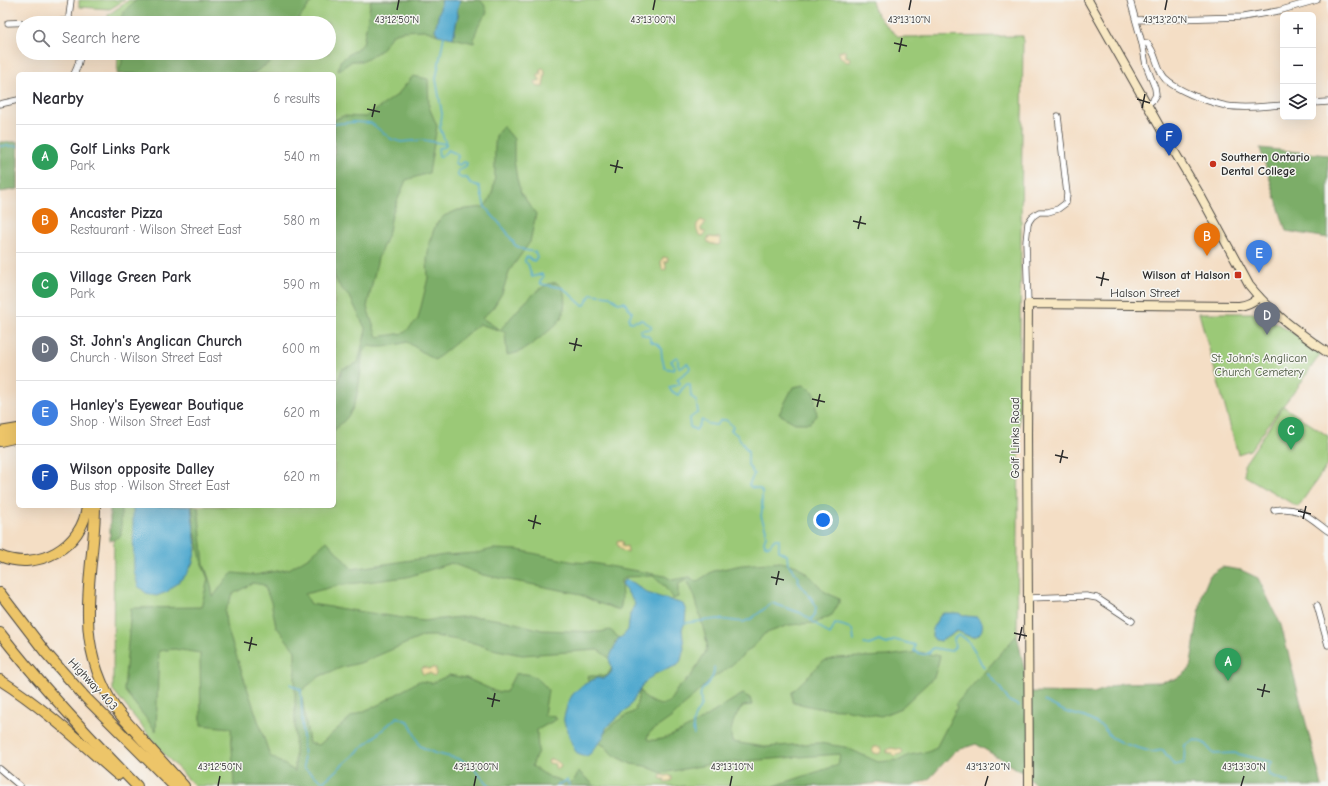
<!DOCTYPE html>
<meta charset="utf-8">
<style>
:root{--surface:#fff;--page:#f2f2f3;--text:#2b2b33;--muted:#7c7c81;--line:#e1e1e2;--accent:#2563eb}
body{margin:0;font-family:"Comic Neue",sans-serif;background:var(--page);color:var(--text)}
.controls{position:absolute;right:12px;top:12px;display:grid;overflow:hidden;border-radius:6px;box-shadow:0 4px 16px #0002}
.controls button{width:36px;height:36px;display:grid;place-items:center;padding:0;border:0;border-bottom:1px solid var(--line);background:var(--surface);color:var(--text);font:20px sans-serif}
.you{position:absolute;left:823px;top:520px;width:14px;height:14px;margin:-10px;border:3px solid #fff;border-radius:50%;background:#1a73e8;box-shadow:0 0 0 6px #1a73e833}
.badge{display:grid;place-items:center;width:26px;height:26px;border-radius:50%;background:var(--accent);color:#fff;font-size:13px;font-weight:700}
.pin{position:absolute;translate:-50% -33px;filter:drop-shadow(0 1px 2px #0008)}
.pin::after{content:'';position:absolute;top:21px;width:14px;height:12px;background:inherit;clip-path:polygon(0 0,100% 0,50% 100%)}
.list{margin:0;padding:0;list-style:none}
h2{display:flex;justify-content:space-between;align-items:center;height:52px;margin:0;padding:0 16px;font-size:17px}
h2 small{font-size:13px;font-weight:400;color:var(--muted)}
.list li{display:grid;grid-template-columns:26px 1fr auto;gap:12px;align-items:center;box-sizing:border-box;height:64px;padding:0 16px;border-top:1px solid var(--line)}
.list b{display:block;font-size:15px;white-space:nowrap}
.list p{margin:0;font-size:13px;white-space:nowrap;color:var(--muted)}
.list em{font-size:13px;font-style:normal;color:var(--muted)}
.icon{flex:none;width:22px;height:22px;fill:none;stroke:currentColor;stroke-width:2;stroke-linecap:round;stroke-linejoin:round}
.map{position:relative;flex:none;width:1328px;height:786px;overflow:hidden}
.search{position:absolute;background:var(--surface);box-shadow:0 4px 16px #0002;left:16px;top:16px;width:320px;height:44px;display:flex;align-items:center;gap:10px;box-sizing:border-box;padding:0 14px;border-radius:22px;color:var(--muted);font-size:15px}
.panel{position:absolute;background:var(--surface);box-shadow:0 4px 16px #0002;left:16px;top:72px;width:320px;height:436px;border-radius:6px}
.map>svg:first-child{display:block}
</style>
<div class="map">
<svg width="1328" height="786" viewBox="0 0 1328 786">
<rect width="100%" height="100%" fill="#f6f6f2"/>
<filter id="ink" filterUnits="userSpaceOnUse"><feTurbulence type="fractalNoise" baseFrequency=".025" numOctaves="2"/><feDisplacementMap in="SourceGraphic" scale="8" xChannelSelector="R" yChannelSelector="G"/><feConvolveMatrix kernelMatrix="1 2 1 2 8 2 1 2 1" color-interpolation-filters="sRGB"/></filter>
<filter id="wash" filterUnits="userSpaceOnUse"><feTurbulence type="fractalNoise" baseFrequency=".012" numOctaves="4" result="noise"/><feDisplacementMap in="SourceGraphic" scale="16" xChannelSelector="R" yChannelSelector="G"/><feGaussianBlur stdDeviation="0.9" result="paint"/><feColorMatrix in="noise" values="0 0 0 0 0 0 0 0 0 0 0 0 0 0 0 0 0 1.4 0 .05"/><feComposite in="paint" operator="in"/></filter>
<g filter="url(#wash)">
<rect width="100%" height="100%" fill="#f4dec5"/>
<!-- green -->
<g fill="#9bc977" stroke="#637a51">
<path d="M79,0h46l-15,9 -31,-2z"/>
<path d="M129,0h743c1,14 16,28 27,37l124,-1 -7,697 -61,3 -28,34 -108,16h-624l-31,-32 -51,-64 1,-184h220v-432h-217l1,-15 -2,-6h213v-30h-220l-1,-8z"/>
<path d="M1199,313h61l39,24 22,16 -23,34 -21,26 -27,37 -12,4z"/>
<path d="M1283,406l45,30v28l-30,43 -53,-31 -1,-11z"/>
</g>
<!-- forest -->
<g fill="#7cad68" stroke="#546c4a" fill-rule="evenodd">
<path d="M137,0h176l-17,23h-177c3,-10 9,-17 18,-23z"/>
<path d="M371,0h71l-7,30 3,5 -14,-5 -21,1 -10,3 -13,17 -18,10h-10l-14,10 2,-10 23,-17z"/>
<path d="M460,0h20l4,4 3,8c-6,10 -13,19 -13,31l-21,-5 5,-23 -1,-5z"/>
<path d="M121,53h163l-32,21h-134l4,-12z"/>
<path d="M413,76l15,3 1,28 8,19 -8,47 -23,7 -14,34 -3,17 -11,27 -11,49 10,30 27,-4 14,-14 10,-41 -1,-17 2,-18 7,-19 8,-8 14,-6 26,-3c17,-19 8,-47 12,-71 1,-3 5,-7 7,-10l11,13v21l3,19 4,14 15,21 -6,28 -20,28 -8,23 -9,15 -11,10 18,12c11,-12 36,-44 52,-47 17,-3 14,30 8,37 -6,8 -33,29 -41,32 -4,2 -9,2 -12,3l-2,-23 -26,-8 -44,36 -28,-18c-12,3 -25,7 -38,4l-6,5c-3,18 -3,48 -14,64 -4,6 -11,10 -15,16v-38l8,-24 16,-6 8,-33 -15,-31 -13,-15 -4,-9v-155l9,-4 23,1 31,-22z"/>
<path d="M0,142h18v47l-18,3z"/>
<path d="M1260,148l68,7v83l-42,-7z"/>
<path d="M804,385l10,7 3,24 -7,7h-15l-16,-9 14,-27z"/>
<path d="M110,506h11v30l-11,5z"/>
<path d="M192,506h6l6,58 7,21 2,12 14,-19 6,-5 22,2 34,-6 20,-12 18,-16 25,28 93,-14 32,-2 16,-4 25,1 56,12 18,1 73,13 7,4 18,-3 6,5 17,-11 29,-6 39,-3 16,4 13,10 15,16 14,7v4l-7,12 -17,8 -26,2 -25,9 -7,9 -29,25 -17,11 -39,38 -23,16 -2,5 1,2c24,4 72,-34 95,-46l7,4 2,7 -9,1c-9,10 -14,23 -11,36l33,5 53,-4 27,4 33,15 22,-2 9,-5 19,-3 8,-4 21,-41 -2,-2 62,-70 12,57 65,1 27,-10 39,-1 17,-3 13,-10 12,-75 8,-19 12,-8 19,3 17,8 23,47 41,161h-286l-14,-14 -46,-28 -21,7 -26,28 -17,7h-13l-20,-3 -28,3h-77l64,-21 2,-11 -123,9 -55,10 -17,-7 -14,-2 -19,-10 -7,-8 -7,-3c10,-17 19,-23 37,-32l5,-21c5,10 11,12 21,15l8,-3 9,-14 13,-12 15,-25 1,-8 -12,-46 -8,-17 -9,4v13l-5,2 -9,-13 -11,-10 -27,1 -5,3 1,20 -2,10 -22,-7 -22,-10 -93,-18 -32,-12 -44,14 -67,8 -35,9 6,10 112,17 37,-4h20l27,4 35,9 58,2 10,-2 13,11 -9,1 5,8 -9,30 -21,3 -1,-7h19l8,-14 -17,-12 -76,5 -30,-6 -18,-6 -39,-7h-11l-64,27 -17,4 -23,9 -19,15 8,52 10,2 33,-29 26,-11 41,-24 13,2 17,-8 17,3 31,14h9l9,-18c16,-2 23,3 33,16l-4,25 11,1 2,3 -20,11 1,21 -6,15 17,11 8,2 9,4h5l5,-5 2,-7 17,15h-361l-3,-58 -30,-3 -1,-72 -26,-4 -15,2 -3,80 -32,-41 7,-82 70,-1 7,-28 -6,-15 -8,-36zM253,583l11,2 7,17 5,24 19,25v120l-25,-15 -44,-131 -1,-14 8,-17z"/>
<path d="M918,652l22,4 -3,12 -3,9 -33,31 -20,8 -38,-7 -26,-1 -25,-6v-10l31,-31 14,-3 49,-2z"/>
</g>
<!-- sand -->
<g fill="#eeda9e" stroke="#8c8264">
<path d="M843,50l3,2v5h3l1,2 -1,3c-5,0 -11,-6 -10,-11l3,1z"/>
<path d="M543,68l2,2c0,6 -1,11 -2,17h-4l-4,-4 1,-2h5l-3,-4v-3h3l-1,-5z"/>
<path d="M701,220l4,2 -1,3 -3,3v2l4,2v2l-2,2c-6,-1 -7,-6 -6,-12z"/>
<path d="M709,237l11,1v6l-3,1 -8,-2 -2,-3z"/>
<path d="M663,257l5,1 -1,4h-3l2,2v5l-3,1 -1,-1 -1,-7z"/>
<path d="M618,540l5,2 -1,3 1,2 4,-1 1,5v2c-6,-2 -10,-4 -11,-11z"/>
<path d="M423,667l6,2 4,-1h3v6l-2,2 -4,-3 -7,1 -2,-4z"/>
<path d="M874,747h7l1,3 -3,4 -6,-1 -1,-2z"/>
<path d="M891,748l11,2 1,3 -8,3 -3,-3h-5v-3z"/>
<path d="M551,759l7,3 3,3 -1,3 -4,1 -1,-1v-4l-6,-1 -1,-2z"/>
<path d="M661,775l5,1 3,-1 3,2v3l-6,3 -2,-1 1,-3h-4l-1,-1z"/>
</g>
<!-- water -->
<g fill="#52aacf" stroke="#3e6a7d">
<path d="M442,0h18l-3,10 1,5 -5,23 -15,-3 -3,-5z"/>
<path d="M133,506h58l5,42 -3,14 -6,12 -20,18 -11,4 -10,-3 -8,-7 -4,-15 -1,-48z"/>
<path d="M626,580l8,3 13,10 36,11 3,7 -1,12 -3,6 2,19 -3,12 -3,5 -23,9 -11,9 -16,26 -8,6 -14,13 -2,8 -13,17 -4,3h-5c-7,-2 -9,-10 -12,-17 -1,-6 -4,-11 -6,-17 -1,-4 1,-8 2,-12 3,-17 15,-25 31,-32 7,2 11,-1 15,-7l-1,-6 -2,-6 9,-20 5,-3 5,-6 2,-16 5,-10 -7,-11 -6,-7 1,-5z"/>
<path d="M943,613h15l9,3 10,1 5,5c1,5 0,9 -3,12 -7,7 -15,-1 -22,-3l-16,10 -6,-1 -3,-4c0,-8 5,-18 11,-23z"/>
</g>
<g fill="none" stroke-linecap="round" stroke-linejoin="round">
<!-- stream -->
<g stroke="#52aacf" stroke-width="1.5">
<path d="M444,36l-8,43 6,35 -2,14 6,16"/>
<path d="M334,124l20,-2 17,1 20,16 10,3 22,-2 23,4"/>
<path d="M446,144l-1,3 -7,1 1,9h2l7,-7 9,4 1,3 -3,6 4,2 5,-3 3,1 -1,3 -8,5v5l3,2h6l3,5 9,3 6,21 21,24 9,14 9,5 11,2 2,5 -3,4 -7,-4 -2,2v3l3,2 4,13 10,-3 1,3 -3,5 1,2 22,4 19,17h3l6,-11 19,2 8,7 6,-1 8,10 -3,6v3l2,1 11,-2 9,6v3l-11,1v1l2,3 6,2 2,2v3l9,4 2,3 1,10 3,10 9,2 1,-3 -4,-6 5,-4 2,1v5l1,4h4l3,-3h2l2,3 -1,3 -12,9 3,4 -1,2 -10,2 2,4 7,4 4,-6 5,-5 3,1 1,11 5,5 2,11 -9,7 1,8 6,3 6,-10 6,4 8,1c2,-1 3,-3 4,-4 5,-4 10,2 13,6l-2,3 6,5 11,17v13l6,9 -5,11 2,2 9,2 2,3v19l-1,5 5,14 -1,2 1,4 -2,5 1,4 4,1 6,-7h4v12l8,4 1,9 9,11 2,8 15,19 2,5 -1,7 -4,6 19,15 5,-11c4,0 14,3 17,6 2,2 1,8 2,11"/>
<path d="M0,146h18"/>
<path d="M685,623l33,-4 25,3 8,-3 21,-16 29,10 10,7"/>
<path d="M864,644l5,1 10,-4 8,3 8,-4 20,5 -1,6c10,4 12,6 19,-3l18,3 4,-4 -1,-9 5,-3c13,5 18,22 25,33"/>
<path d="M987,673l13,15 9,13 10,5"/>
<path d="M290,684l11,6 3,78 19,14 74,-65 12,5 11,24 14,7 25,6 14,8 17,19"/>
<path d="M1044,701l22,11 18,5 18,9 9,11 11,6 30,9 11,-2 11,15 10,-2 1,-18 10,-5 9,3 10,11 20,-1 38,9 -4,6 2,7 18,7 1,4"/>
<path d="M694,735c-1,-7 -2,-13 1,-19 2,-3 5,-8 6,-11 1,-5 -2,-8 0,-13 5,-10 14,-11 13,-25"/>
<path d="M557,786l10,-6 2,5"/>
</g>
</g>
</g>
<g filter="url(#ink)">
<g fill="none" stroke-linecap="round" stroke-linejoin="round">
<defs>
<g id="street">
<path d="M1130,0l12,43 4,22 9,23 1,7 -3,5 -6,5"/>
<path d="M1136,20l107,-3 35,-6 39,-11"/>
<path d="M8,23l62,-2"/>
<path d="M70,23l-1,-7 2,-16"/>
<path d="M1142,43h5c10,10 9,26 18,36 7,7 18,12 27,16 11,4 23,9 35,11 18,3 38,0 56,-1"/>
<path d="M74,74c3,-6 7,-14 5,-21"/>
<path d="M1313,103l15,-1"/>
<path d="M0,104l18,-4"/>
<path d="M1028,304l-2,-62 2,-19 4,-6 7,-5h9l10,-3 8,-6 1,-9 -9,-78"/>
<path d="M1274,510c25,-5 35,7 54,21"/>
<path d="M1029,598l57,-2 11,2 35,23"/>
<path d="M1317,605l11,40"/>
<path d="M0,769l20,17"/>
</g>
<g id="secondary">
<path d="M1088,0l74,131 37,62 50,92c22,28 51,48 79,68"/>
<path d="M1029,786l-2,-351 1,-131 211,2c8,-1 13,-3 20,-9"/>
</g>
<g id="highway">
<path d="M0,432l18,-3"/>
<path d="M0,441l18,-4"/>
<path d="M95,506c0,37 -8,73 -7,110 0,30 9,61 24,87 7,12 18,22 27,33 15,17 30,33 45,50"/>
<path d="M0,556c37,16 83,-9 87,-50"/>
<path d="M0,593l46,60 39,44 89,89"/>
<path d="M0,633c42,54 89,104 137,153"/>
<path d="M0,680c43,27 80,62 118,95"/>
</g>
</defs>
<!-- street casing -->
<use href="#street" stroke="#494642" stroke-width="7"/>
<!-- secondary casing -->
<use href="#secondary" stroke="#494642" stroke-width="10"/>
<!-- highway casing -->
<use href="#highway" stroke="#494642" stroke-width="12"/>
<!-- street -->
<use href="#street" stroke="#fff" stroke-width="5.5"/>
<!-- secondary -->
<use href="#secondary" stroke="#f8e8c3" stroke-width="8"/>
<!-- highway -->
<use href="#highway" stroke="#edc569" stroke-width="10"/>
</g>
</g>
<!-- ticks -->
<path fill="none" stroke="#2b2b2b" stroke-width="1.5" d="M397,10l2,-10M653,10l2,-10M909,10l2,-10M1165,10l2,-10M894,43l13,3M899,52l3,-14M1137,99l13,4M1142,108l3,-14M367,109l13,3M372,117l3,-13M610,165l13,3M615,173l3,-13M853,221l13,3M858,229l3,-13M1096,277l13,3M1101,286l3,-14M569,343l13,3M574,351l3,-13M812,399l13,3M817,407l3,-13M1055,455l13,3M1060,463l3,-13M1298,511l13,3M1303,519l3,-13M528,520l13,4M533,529l3,-14M771,577l13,3M776,585l3,-14M1014,633l13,3M1019,641l3,-14M244,642l13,3M249,651l3,-14M1257,689l13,3M1262,697l3,-13M487,698l13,3M492,707l3,-14M218,786l2,-10M474,786l2,-10M730,786l2,-10M985,786l3,-10M1241,786l3,-10"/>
<!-- markers -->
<g fill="#c8321e" stroke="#f6f6f2" stroke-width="1.5">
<circle cx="1213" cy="164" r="4"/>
<rect x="1234" y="271" width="8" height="8" rx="2"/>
</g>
<g text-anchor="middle" stroke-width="3" stroke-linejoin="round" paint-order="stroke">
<!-- poi labels -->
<g font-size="12" font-weight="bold" fill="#2b2b2b" stroke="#f6f6f2" text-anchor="start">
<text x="1221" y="161">Southern Ontario<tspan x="1221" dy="14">Dental College</tspan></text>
<text x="1230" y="279" text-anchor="end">Wilson at Halson</text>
</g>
<!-- street labels -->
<g font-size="12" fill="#2b2b2b" stroke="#f6f6f2">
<text x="1145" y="297">Halson Street</text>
<text transform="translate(1015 438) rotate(-90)" y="4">Golf Links Road</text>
<text transform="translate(93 684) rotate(47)" y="4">Highway 403</text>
</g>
<!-- park labels -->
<g font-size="12" fill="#4d5a42" stroke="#f6f6f2">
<text x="1259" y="362">St. John's Anglican<tspan x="1259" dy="14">Church Cemetery</tspan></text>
</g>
</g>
<g font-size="10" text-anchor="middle" fill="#2b2b2b" stroke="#f6f6f2" stroke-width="3" stroke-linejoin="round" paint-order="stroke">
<text x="397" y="23">43°12'50"N</text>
<text x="653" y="23">43°13'00"N</text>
<text x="909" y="23">43°13'10"N</text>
<text x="1165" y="23">43°13'20"N</text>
<text x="220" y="770">43°12'50"N</text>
<text x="476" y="770">43°13'00"N</text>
<text x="732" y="770">43°13'10"N</text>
<text x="988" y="770">43°13'20"N</text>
<text x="1244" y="770">43°13'30"N</text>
</g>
</svg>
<div class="controls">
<button>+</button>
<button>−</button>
<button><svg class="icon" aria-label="layers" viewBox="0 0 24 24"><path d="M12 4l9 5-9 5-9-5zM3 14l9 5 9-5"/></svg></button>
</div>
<div class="you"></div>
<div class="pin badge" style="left:1228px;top:681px;background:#2e9e5b">A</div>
<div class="pin badge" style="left:1207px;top:256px;background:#e8710a">B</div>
<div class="pin badge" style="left:1291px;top:450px;background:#2e9e5b">C</div>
<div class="pin badge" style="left:1267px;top:335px;background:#6b7280">D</div>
<div class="pin badge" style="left:1259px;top:273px;background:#3f7fe0">E</div>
<div class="pin badge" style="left:1169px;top:156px;background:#1a4fb4">F</div>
<div class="search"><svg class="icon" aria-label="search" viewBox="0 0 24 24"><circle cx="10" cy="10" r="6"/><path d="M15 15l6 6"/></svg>Search here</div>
<section class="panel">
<h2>Nearby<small>6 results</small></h2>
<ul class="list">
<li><span class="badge" style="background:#2e9e5b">A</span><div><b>Golf Links Park</b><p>Park</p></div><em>540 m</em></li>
<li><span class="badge" style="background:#e8710a">B</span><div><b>Ancaster Pizza</b><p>Restaurant · Wilson Street East</p></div><em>580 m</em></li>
<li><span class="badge" style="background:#2e9e5b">C</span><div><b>Village Green Park</b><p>Park</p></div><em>590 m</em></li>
<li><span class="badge" style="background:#6b7280">D</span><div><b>St. John's Anglican Church</b><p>Church · Wilson Street East</p></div><em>600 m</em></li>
<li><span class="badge" style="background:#3f7fe0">E</span><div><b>Hanley's Eyewear Boutique</b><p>Shop · Wilson Street East</p></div><em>620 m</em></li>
<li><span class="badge" style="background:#1a4fb4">F</span><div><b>Wilson opposite Dalley</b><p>Bus stop · Wilson Street East</p></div><em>620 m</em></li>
</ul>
</section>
</div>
